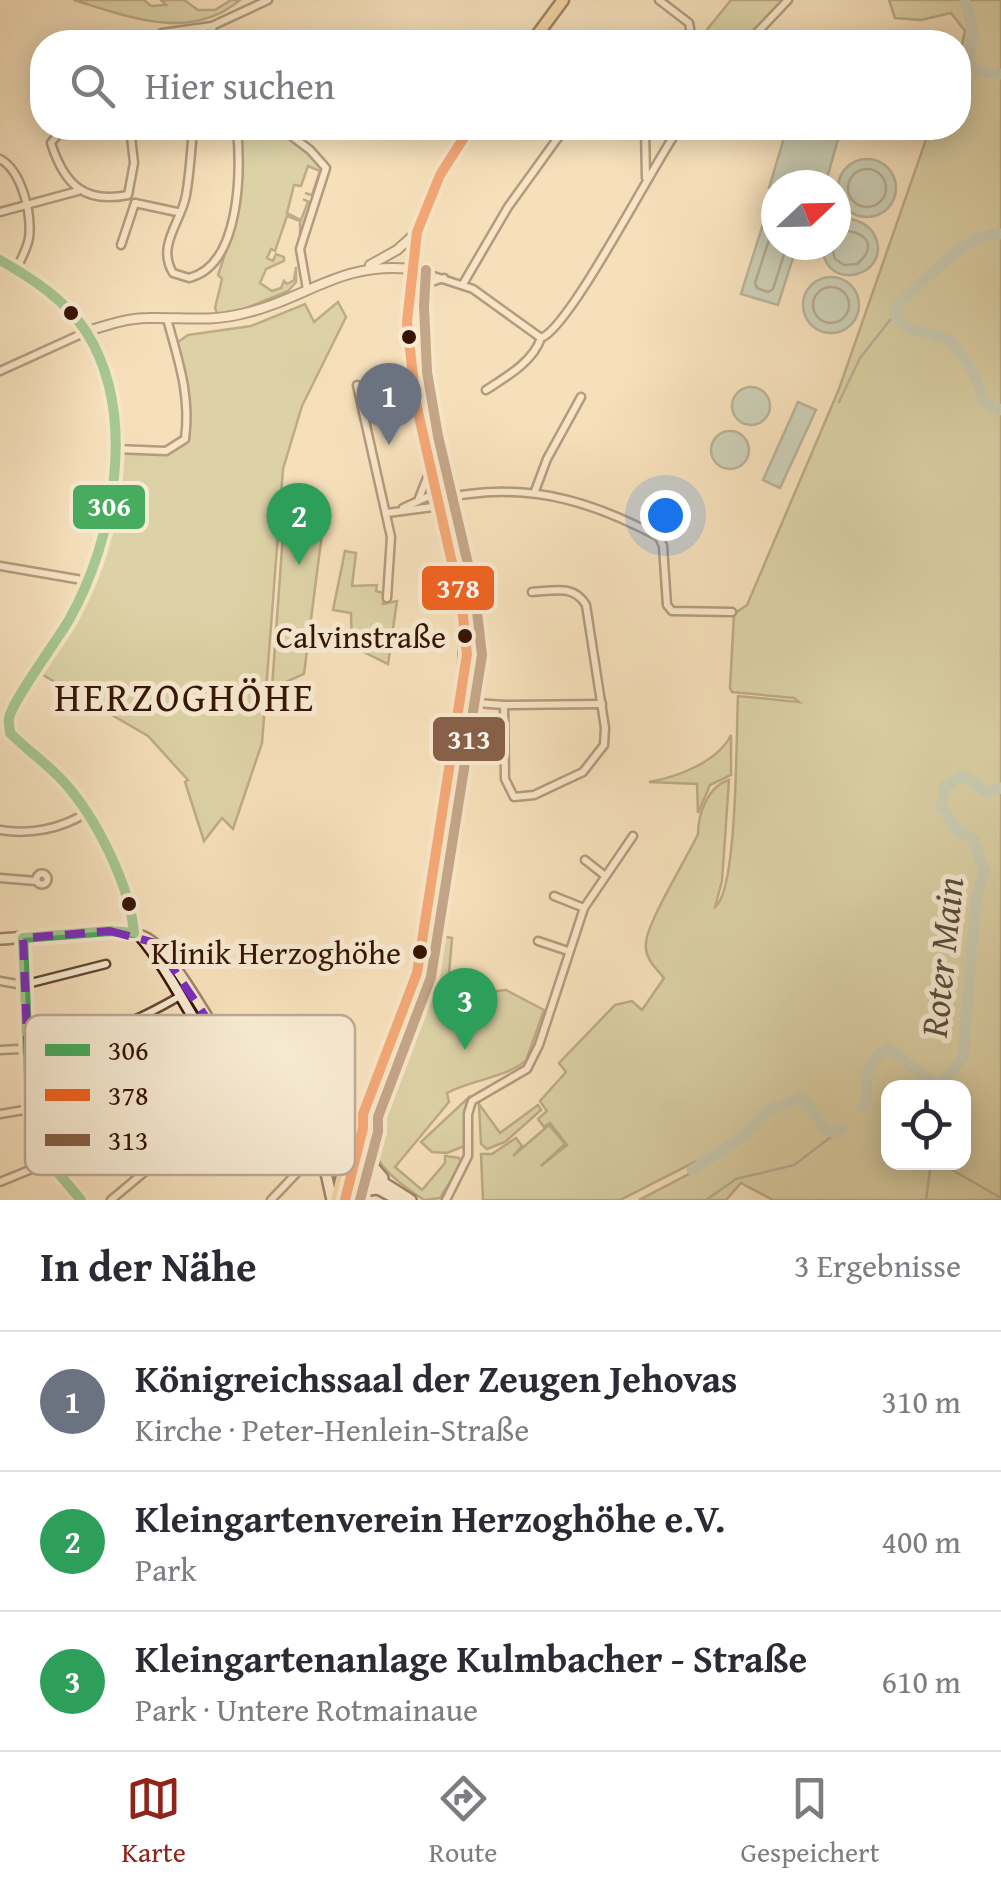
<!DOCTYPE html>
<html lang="de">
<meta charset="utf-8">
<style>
:root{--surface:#fff;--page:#f2f2f3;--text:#2b2b33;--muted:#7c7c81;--line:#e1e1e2;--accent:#8f2418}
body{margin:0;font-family:"Gentium Book Plus",serif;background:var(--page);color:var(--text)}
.controls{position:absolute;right:30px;bottom:30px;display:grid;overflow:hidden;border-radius:20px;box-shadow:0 5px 25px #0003}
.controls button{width:90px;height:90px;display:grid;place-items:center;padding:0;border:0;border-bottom:2px solid var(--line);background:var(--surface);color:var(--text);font:50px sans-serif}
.compass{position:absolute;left:761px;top:170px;width:90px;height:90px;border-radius:50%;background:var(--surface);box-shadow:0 5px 25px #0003;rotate:68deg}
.you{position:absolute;left:665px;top:515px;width:35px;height:35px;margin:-25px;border:8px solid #fff;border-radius:50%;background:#1a73e8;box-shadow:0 0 0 15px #1a73e833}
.badge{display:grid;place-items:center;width:65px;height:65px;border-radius:50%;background:var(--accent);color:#fff;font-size:32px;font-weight:700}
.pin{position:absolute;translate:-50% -82px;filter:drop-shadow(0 2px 5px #0008)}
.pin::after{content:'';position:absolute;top:52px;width:35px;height:30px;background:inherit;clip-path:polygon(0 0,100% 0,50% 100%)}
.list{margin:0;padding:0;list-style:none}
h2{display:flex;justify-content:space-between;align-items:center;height:130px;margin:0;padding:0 40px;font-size:42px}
h2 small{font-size:32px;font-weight:400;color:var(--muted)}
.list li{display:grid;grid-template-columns:65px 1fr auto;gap:30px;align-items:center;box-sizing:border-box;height:140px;padding:0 40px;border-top:2px solid var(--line)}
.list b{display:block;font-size:38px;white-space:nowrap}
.list p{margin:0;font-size:32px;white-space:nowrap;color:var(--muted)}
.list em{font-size:32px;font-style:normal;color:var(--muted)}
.icon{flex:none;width:55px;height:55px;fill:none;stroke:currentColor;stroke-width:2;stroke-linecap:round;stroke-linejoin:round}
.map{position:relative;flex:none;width:1001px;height:1200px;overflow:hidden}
.search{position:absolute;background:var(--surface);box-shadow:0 5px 25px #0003;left:30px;right:30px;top:30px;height:110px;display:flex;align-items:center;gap:25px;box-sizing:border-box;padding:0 35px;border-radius:40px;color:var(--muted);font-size:38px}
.sheet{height:550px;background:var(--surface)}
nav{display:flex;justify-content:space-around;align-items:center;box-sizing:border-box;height:140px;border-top:2px solid var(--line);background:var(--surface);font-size:28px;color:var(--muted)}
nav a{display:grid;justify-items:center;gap:5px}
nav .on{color:var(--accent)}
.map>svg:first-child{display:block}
</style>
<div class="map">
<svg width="1001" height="1200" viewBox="0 0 1001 1200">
<rect width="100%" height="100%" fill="#f5e0bb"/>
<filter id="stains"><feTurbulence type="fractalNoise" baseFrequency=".002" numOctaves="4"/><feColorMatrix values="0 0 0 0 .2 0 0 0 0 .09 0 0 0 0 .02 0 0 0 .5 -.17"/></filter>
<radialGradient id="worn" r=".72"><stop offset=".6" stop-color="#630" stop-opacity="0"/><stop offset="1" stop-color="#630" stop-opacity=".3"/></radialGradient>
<!-- green -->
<g fill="#bec28e" stroke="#7a6b48" stroke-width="2.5" fill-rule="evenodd">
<path d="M74,0h70l7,6 15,-1 -5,-5h23l14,10h17l16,-10h9c-50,42 -111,17 -166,0z"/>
<path d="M731,0h52l-40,42h-46z"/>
<path d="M889,0h112v1200h-228l-32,-17 -15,17h-87l67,-35 -9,-4 -77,39h-137l-2,-46h11l24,-16 6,8 -9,10 36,-31 16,19 -24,22 26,-21 -17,-22 -6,4 -6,-8 9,-8 -7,-10 26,-29 -7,-9 56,-58 17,-4 10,9 22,-32c-8,-10 -20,-20 -18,-35 1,-21 41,-85 52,-109 0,-20 10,-48 31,-54l-7,101 -7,26c23,-16 21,-175 23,-211l61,6 -5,-4 -62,-6 -2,-4 4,-74 13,-9 92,-216 91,-261h28l1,-71 6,-26 -14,-18 -30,7 -26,-2zM888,1088h76v74h-76z"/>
<path d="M239,128h37l29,20 18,22 -9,26 -9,-3 7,2 8,-24 -12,-5 -7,20 -7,-1 -7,28 14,7 7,-18 -5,-3 8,4 -11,32v-14l-13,-5 -12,35 -4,-2 -4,9 6,3 3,-7 8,3v4l-18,8 -6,14 12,8 9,-3 3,-7 3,3 7,-4 2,-13v15l-8,9 -69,28 -4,-11 7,-29 -4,-4c18,-51 28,-95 21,-147z"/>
<path d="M338,302l8,15 -44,89 -19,63 -21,274 -29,86 -11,-11 -18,23 -19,-59 3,-2 -40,-44 -110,-64 56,-107 21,-116 51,2 19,-12 3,-22 -14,-72 14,-10 63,-9 54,-22 9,18z"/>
<path d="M285,506l39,12 -20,156 -32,14z"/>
<path d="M345,551l11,2 -4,33 25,-1 -1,6 8,2 -1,11 14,-3 -9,63 -36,-18 -1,-33 -18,-3z"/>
<path d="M731,735v40l-21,10 -12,28 -1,-29 -48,-2c28,-5 69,-20 82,-47z"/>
<path d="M431,934l21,4 -4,47 41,7 17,-2 38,20 -18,51c-24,18 -53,18 -79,32l2,9 -54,65 27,23 23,-27v-7l14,2 3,5 -22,35 -16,2c-31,-21 -63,-43 -50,-84l42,-111z"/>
<path d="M468,1098l-4,14 3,33 -20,8 -15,-1 -11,-10z"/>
<path d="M479,1104l21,29 38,-28 3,5 -36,32 -18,7 -6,-5z"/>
</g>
<!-- water -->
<g fill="#9cbdb1" stroke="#73796b" stroke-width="2.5">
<path d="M787,128h22l30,8 -14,49h-49v5l-7,-2z"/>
<circle cx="867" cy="188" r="29"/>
<path d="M850,219c11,2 20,7 25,17 18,39 -51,60 -53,9h14v-22z"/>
<path d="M764,221l12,4v20h21l-19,60 -37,-11z"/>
<circle cx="831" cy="305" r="28"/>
<circle cx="751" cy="406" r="19"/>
<path d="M798,402l18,8 -36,78 -17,-8z"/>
<circle cx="730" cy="450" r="19"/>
</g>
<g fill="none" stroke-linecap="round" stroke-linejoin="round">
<!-- shore -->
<g stroke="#68685a" stroke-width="2.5">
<circle cx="867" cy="188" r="19"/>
<path d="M776,234l-6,3 -15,46 2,5 11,4 5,-3 14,-44"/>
<path d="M831,245l4,14 9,6 13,-1c25,-21 3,-36 -21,-33"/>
<circle cx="831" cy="305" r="18"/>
</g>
<!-- stream -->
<g stroke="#73796b" stroke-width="2.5">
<path d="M839,402l21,-44 34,-43"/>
<path d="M942,1088v-5"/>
<path d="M940,1163l61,35"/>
<path d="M706,1200l30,-21 58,-14 41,-31"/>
<path d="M926,1200l5,-38"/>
</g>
<!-- river -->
<g stroke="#9cbdb1" stroke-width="11">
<path d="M965,0l9,35 -7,26 12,11 22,2"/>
<path d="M1001,234c-31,-5 -79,49 -102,70l-5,11 14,13 43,12 22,32 12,31 16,7"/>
<path d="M862,1108c14,-26 -10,-35 26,-60l45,35h9l21,-26 13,-160 9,-26 -12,-32 -16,-9 -16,-24 4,-20 18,-10 24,16 14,-4"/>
<path d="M692,1170l51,-34 25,-26 34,-12 23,30 10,5 8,-5"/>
</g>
<defs>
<g id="minor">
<path d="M659,0l30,23 2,11 -3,8"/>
<path d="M212,26l1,16"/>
<path d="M149,42l13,-9 50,-7 56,-26"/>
<path d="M748,42l40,-42"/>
<path d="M63,128l-12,15c13,41 33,61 77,52l6,-32 -4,-35"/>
<path d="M196,128l-3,1c-2,22 -3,44 -7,66 -4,26 -30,50 -13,78l16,5c52,-13 52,-107 48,-150"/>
<path d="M281,128l29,22 16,18 -26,81 7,40"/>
<path d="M645,128l1,50"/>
<path d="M0,159c22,12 32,55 29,79 -2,11 -8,21 -12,30"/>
<path d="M135,203l42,9"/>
<path d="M0,212l78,-21"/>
<path d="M121,245l14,-42"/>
<path d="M412,269l61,20 68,49"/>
<path d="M463,284l45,-77 57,-79"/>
<path d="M410,301l15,-17 19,-6"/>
<path d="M0,371l88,-40"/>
<path d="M357,385l34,152 -4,61"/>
<path d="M486,390c20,-13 47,-28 55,-52 29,-10 113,-175 138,-210"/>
<path d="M115,449l51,2 19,-12c6,-43 -7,-80 -18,-120"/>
<path d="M535,491l12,-32 34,-62"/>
<path d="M419,498l10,-25"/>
<path d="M403,508l24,-11 10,2"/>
<path d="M387,513l46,-6c9,-11 22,-11 36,-13 70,-9 128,10 190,43l4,9 4,59 5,6 60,1"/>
<path d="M0,566l88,15"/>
<path d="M463,702l41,3 98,-1"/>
<path d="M504,705l1,74 9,18 20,-2 49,-23 21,-27 1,-17 -19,-123c-12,-21 -33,-14 -54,-13"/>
<path d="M0,830c29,5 61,-1 86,-17"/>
<path d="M585,860l19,15"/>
<circle cx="42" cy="879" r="5.5"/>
<path d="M0,878l36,3"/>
<path d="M554,896l30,12"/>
<path d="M23,938l7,171 19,53 32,38"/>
<path d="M538,941l30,10"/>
<path d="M0,981l23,4 83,-21"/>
<path d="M0,1050c68,-1 122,-20 180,-54"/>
<path d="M0,1114l30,-5"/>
<path d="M0,1182l49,-20 129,-92 36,-20"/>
<path d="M111,1200l92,-77 47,-29"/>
<path d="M271,1200l40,-42"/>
<path d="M446,1200l22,-44v-42l4,-13 55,-32 12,-24 45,-137 49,-72"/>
</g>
<g id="tertiary">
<path d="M0,260c106,51 129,140 107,250 -5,24 -10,51 -20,74 -21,47 -51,87 -78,131l1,18c18,19 40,34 57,53 28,32 66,105 67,147"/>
<path d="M370,265l27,-15 19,-17"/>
<path d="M88,331c19,-6 40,-13 60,-13 32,-1 61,4 93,-4 64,-14 99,-53 170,-45"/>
</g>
<g id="secondary">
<path d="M141,937c28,33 46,74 70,109 46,67 116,119 188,154"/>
<path d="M0,939c38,-2 112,-15 144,-2 28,11 72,100 94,128 45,61 111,95 173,135"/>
<path d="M363,1128l5,32 15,18"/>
<path d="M322,1141l20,-4 19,-21"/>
<path d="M299,1143l27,30 6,27"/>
<path d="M350,1200l10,-9 18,-2"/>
</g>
<g id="primary">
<path d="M532,42l31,-42"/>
<path d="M336,1200l10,-40 71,-187 45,-271 4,-70 -50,-229 -9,-81 10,-90 23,-57 30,-47"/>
<path d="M345,1200l14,-57"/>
</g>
</defs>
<!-- minor casing -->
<use href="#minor" stroke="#654731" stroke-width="11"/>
<!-- tertiary casing -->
<use href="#tertiary" stroke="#654731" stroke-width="12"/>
<!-- secondary casing -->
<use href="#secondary" stroke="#351403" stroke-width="14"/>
<!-- primary casing -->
<use href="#primary" stroke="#351403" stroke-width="15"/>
<!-- minor -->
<use href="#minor" stroke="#f8ebd3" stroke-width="6"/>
<!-- tertiary -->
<use href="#tertiary" stroke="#f8ebd3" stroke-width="8"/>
<!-- secondary -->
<use href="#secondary" stroke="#f8ebd3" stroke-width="9"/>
<!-- primary -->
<use href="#primary" stroke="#eac07e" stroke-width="10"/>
<defs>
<path id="bus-1" d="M0,260c33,19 66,40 87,73 51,83 27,207 -18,287 -11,19 -58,83 -60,98 -1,5 1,10 1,15 17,17 36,30 52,47 33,35 68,105 72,153l-24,-2 -87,7 7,171 19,53 32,38"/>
<path id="bus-2" d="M345,1200l18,-72v-14l54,-141 50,-319 -5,-47 -46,-204 -9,-81 10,-90 23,-57 30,-47"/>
<path id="bus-3" d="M360,1200l18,-68v-15l53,-140 51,-322 -7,-61 -37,-158 -11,-64 -3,-66 2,-36"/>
</defs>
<!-- bus-1 casing -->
<use href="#bus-1" stroke="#f8ebd3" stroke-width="18"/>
<!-- bus-2 casing -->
<use href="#bus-2" stroke="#f8ebd3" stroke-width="18"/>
<!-- bus-3 casing -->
<use href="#bus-3" stroke="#f8ebd3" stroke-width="18"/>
<!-- bus-1 -->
<use href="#bus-1" stroke="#47ac5e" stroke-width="10"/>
<!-- bus-2 -->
<use href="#bus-2" stroke="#f26522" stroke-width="10"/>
<!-- bus-3 -->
<use href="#bus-3" stroke="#886149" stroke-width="10"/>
</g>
<!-- marked area -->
<path d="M0 0H1001V1200H0ZM110,931l46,12 84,125 106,92 -3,8 -56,-38 -73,-80 -165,112 -19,-53 -7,-171z" fill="#f5e0bb" fill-opacity=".55" fill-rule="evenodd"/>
<path fill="none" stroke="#7b2cbf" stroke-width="8" stroke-dasharray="20 12" stroke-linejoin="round" d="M110,931l46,12 84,125 106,92 -3,8 -56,-38 -73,-80 -165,112 -19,-53 -7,-171z"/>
<!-- markers -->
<g fill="#351403" stroke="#f8ebd3" stroke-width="4">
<circle cx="71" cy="313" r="9"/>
<circle cx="409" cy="337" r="9"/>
<circle cx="465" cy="636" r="9"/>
<circle cx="129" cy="904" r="9"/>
<circle cx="420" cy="952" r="9"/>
</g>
<g text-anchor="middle" stroke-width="10" stroke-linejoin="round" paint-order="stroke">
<!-- bus labels -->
<g font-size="32" fill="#351403" stroke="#f8ebd3" text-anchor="end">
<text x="446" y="648">Calvinstraße</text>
<text x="401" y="964">Klinik Herzoghöhe</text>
</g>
<!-- water labels -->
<g font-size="38" font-style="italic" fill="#594f40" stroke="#f8ebd3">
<text transform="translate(942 957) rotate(-84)" y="13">Roter Main</text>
</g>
<!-- quarter labels -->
<g font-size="40" letter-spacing="2.5" fill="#351403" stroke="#f8ebd3">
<text x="185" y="711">HERZOGHÖHE</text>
</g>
</g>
<!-- legend -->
<rect x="25" y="1015" width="330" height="160" rx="15" fill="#f8ebd3" stroke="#beaa95" stroke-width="2.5"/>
<rect x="45" y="1044" width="45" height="12" fill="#47ac5e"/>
<rect x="45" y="1089" width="45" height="12" fill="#f26522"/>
<rect x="45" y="1134" width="45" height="12" fill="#886149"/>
<g font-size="28" fill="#351403">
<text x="108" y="1060">306</text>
<text x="108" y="1105">378</text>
<text x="108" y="1150">313</text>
</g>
<g stroke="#f8ebd3" stroke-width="4">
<rect x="71" y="483" width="76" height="48" rx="10" fill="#47ac5e"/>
<rect x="420" y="564" width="76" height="48" rx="10" fill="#f26522"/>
<rect x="431" y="715" width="76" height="48" rx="10" fill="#886149"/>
</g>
<g font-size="28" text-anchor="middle" font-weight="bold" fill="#fff">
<text x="109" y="516">306</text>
<text x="458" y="598">378</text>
<text x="469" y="749">313</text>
</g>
<rect width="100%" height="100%" filter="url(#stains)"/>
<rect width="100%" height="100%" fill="url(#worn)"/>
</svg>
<div class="controls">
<button><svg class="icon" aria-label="locate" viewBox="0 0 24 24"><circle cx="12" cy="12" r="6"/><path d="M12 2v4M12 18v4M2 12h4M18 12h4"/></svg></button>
</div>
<svg class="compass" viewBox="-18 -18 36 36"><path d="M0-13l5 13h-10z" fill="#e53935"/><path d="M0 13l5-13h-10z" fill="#7c7c81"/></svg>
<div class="you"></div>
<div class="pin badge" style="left:389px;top:445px;background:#6b7280">1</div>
<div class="pin badge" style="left:299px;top:565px;background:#2e9e5b">2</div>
<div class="pin badge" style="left:465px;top:1050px;background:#2e9e5b">3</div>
<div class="search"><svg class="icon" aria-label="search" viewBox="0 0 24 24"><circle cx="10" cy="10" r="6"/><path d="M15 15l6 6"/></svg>Hier suchen</div>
</div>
<section class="sheet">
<h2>In der Nähe<small>3 Ergebnisse</small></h2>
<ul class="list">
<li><span class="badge" style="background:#6b7280">1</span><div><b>Königreichssaal der Zeugen Jehovas</b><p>Kirche · Peter-Henlein-Straße</p></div><em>310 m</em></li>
<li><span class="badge" style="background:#2e9e5b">2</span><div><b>Kleingartenverein Herzoghöhe e.V.</b><p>Park</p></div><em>400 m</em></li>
<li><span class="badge" style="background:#2e9e5b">3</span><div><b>Kleingartenanlage Kulmbacher - Straße</b><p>Park · Untere Rotmainaue</p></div><em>610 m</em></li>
</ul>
</section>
<nav>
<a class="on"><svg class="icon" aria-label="map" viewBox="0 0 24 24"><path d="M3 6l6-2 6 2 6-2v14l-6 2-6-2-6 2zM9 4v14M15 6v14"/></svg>Karte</a>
<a><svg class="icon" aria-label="directions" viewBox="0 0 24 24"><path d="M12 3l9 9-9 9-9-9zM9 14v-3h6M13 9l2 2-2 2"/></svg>Route</a>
<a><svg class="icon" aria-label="saved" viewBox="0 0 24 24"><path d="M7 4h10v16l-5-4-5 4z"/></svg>Gespeichert</a>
</nav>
